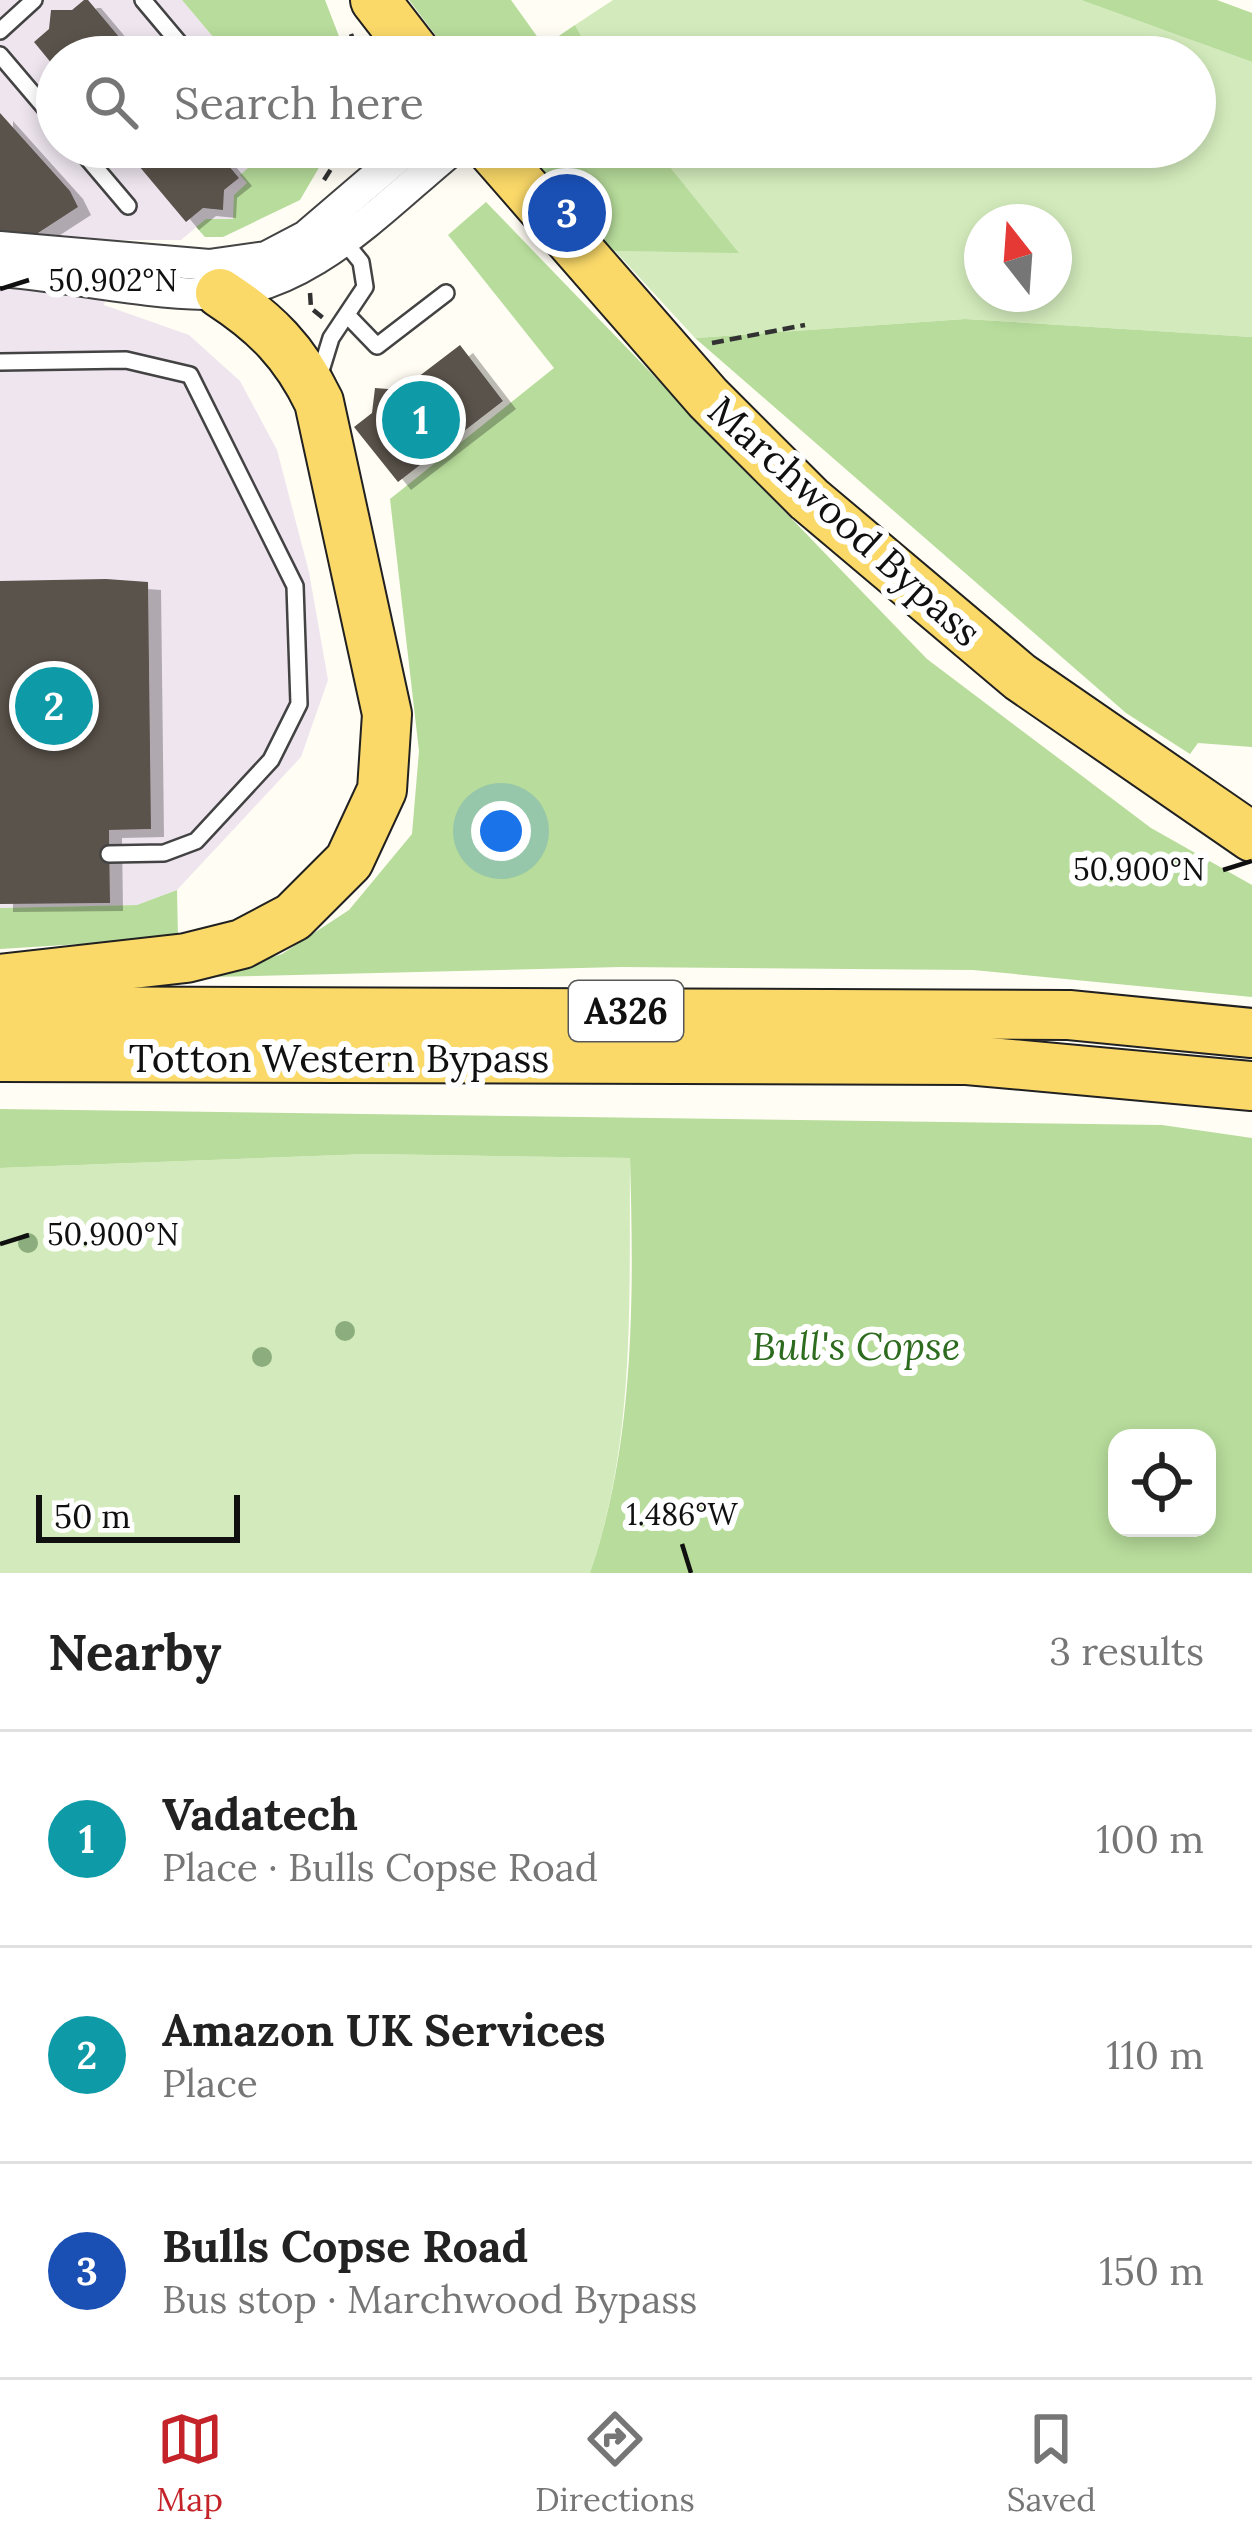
<!DOCTYPE html>
<meta charset="utf-8">
<style>
:root{--surface:#fff;--page:#f2f2f2;--text:#222;--muted:#767676;--line:#e0e0e0;--accent:#c42429}
body{margin:0;font-family:Lora,serif;background:var(--page);color:var(--text)}
.controls{position:absolute;right:36px;bottom:36px;display:grid;overflow:hidden;border-radius:24px;box-shadow:0 6px 18px #0003}
.controls button{width:108px;height:108px;display:grid;place-items:center;padding:0;border:0;border-bottom:3px solid var(--line);background:var(--surface);color:var(--text);font:60px sans-serif}
.compass{position:absolute;left:964px;top:204px;width:108px;height:108px;border-radius:50%;background:var(--surface);box-shadow:0 6px 18px #0003;rotate:343deg}
.scale{position:absolute;left:36px;bottom:30px;width:204px;box-sizing:border-box;padding-left:12px;border:6px solid #101010;border-top:0;font-size:33px;line-height:42px;white-space:nowrap;color:#101010;-webkit-text-stroke:9px #fff;paint-order:stroke}
.you{position:absolute;left:501px;top:831px;width:42px;height:42px;margin:-30px;border:9px solid #fff;border-radius:50%;background:#1a73e8;box-shadow:0 0 0 18px #1a73e833}
.badge{display:grid;place-items:center;width:78px;height:78px;border-radius:50%;background:var(--accent);color:#fff;font-size:39px;font-weight:700}
.pin{position:absolute;translate:-50% -50%;border:6px solid #fff;box-shadow:0 3px 12px #0006}
.list{margin:0;padding:0;list-style:none}
h2{display:flex;justify-content:space-between;align-items:center;height:156px;margin:0;padding:0 48px;font-size:51px}
h2 small{font-size:39px;font-weight:400;color:var(--muted)}
.list li{display:grid;grid-template-columns:78px 1fr auto;gap:36px;align-items:center;box-sizing:border-box;height:216px;padding:0 48px;border-top:3px solid var(--line)}
.list b{display:block;font-size:45px;white-space:nowrap}
.list p{margin:0;font-size:39px;white-space:nowrap;color:var(--muted)}
.list em{font-size:39px;font-style:normal;color:var(--muted)}
.icon{flex:none;width:66px;height:66px;fill:none;stroke:currentColor;stroke-width:2;stroke-linecap:round;stroke-linejoin:round}
.map{position:relative;flex:none;width:1252px;height:1573px;overflow:hidden}
.search{position:absolute;background:var(--surface);box-shadow:0 6px 18px #0003;left:36px;right:36px;top:36px;height:132px;display:flex;align-items:center;gap:30px;box-sizing:border-box;padding:0 42px;border-radius:66px;color:var(--muted);font-size:45px}
.sheet{height:804px;background:var(--surface)}
nav{display:flex;justify-content:space-around;align-items:center;box-sizing:border-box;height:168px;border-top:3px solid var(--line);background:var(--surface);font-size:33px;color:var(--muted)}
nav a{display:grid;justify-items:center;gap:6px}
nav .on{color:var(--accent)}
.map>svg:first-child{display:block}
</style>
<div class="map">
<svg width="1252" height="1573" viewBox="0 0 1252 1573">
<defs>
<filter id="shadow"><feDropShadow dx="13" dy="8" stdDeviation="0" flood-color="#0004"/></filter>
</defs>
<rect width="100%" height="100%" fill="#fffdf4"/>
<!-- industrial -->
<path fill="#eee5ef" d="M0,0h182l48,57h-173v90h215l-31,28 6,8 -14,36h-27l-25,21h-65l-12,65 85,30 51,46 37,69 32,122 19,108 -27,77 -124,133 -40,15 -137,3z"/>
<!-- green -->
<g fill="#d3ebbc" fill-rule="evenodd">
<path d="M613,0h468l171,62v275l-287,-18 -270,19 -80,-87 123,1 -84,-105h541v-90h-602l-18,-32zM982,222h72v72h-72z"/>
<path d="M368,1154l262,4c-1,139 6,281 -40,415h-590v-405z"/>
</g>
<!-- forest -->
<g fill="#b7dc9b" fill-rule="evenodd">
<path d="M182,0h143l22,57h-117z"/>
<path d="M409,0h102l33,46 31,-21 18,32h-141z"/>
<path d="M1081,0h136l35,13v49z"/>
<path d="M272,147h59l-31,53 -77,37h-18l-9,-10 10,-8h27l1,-24 13,-12 -7,-8z"/>
<path d="M522,147h132l85,106 -124,-2 -35,-29z"/>
<path d="M486,202l441,457 224,169 101,57v112l-279,-27 -352,-3 -410,10 71,-23 67,-44 63,-76 7,-83 -29,-252 164,-131 -106,-133z"/>
<path d="M965,319l287,18v410l-54,-4 -8,11 -64,-41 -431,-375z"/>
<path d="M177,890l1,48 -178,11v-41l137,-3z"/>
<path d="M0,1109l1162,16 90,13v435h-662c45,-131 44,-277 40,-415l-262,-4 -368,14zM1117,1438h90v90h-90z"/>
</g>
<!-- building -->
<g fill="#5a524c" filter="url(#shadow)">
<path d="M84,0h4l48,57h-79v13l-23,-28 15,-13 2,-19h21z"/>
<path d="M0,113l70,78 8,16 -57,37 -11,-13 -10,2z"/>
<path d="M123,147h90l26,31 -15,12 -1,20 -20,-2 -17,14z"/>
<path d="M460,345l43,56 -105,81 -44,-55 18,-14 3,-25 26,2z"/>
<path d="M106,579l42,3 3,247 -42,1 1,73 -110,1v-323z"/>
</g>
<g fill="none" stroke-linecap="round" stroke-linejoin="round">
<defs>
<g id="service">
<path d="M143,0l48,57"/>
<path d="M0,31l34,-31"/>
<path d="M0,55l57,67"/>
<path d="M78,147l50,59"/>
<path d="M349,317l28,29 69,-53"/>
<path d="M0,362l126,-2 64,15 105,211 4,118 -28,56 -75,81 -32,12 -55,1"/>
<path d="M319,377l12,-39 34,-51 -4,-25 -18,-22"/>
</g>
<g id="minor">
<path d="M0,247l209,18 57,-8 40,-21 104,-89"/>
<path d="M0,271c65,5 142,22 204,23 101,1 179,-88 252,-147"/>
</g>
<g id="primary">
<path d="M375,0l44,57"/>
<path d="M489,147l219,251 101,101 211,178 232,160"/>
<path d="M0,979l186,-21 56,-14 51,-27 56,-56 33,-71 5,-76 -68,-312c-24,-50 -53,-79 -99,-109"/>
<path d="M0,1011l1069,4 183,18"/>
<path d="M0,1057l967,3 285,26"/>
</g>
</defs>
<!-- service casing -->
<use href="#service" stroke="#434343" stroke-width="20"/>
<!-- minor casing -->
<use href="#minor" stroke="#434343" stroke-width="34"/>
<!-- primary casing -->
<use href="#primary" stroke="#212121" stroke-width="52"/>
<!-- path -->
<g stroke="#323232" stroke-width="4.5" stroke-dasharray="12 6" stroke-linecap="butt">
<path d="M351,34l8,23"/>
<path d="M324,180l21,-33"/>
<path d="M310,293l1,15 12,10"/>
<path d="M712,343l93,-18"/>
</g>
<!-- service -->
<use href="#service" stroke="#fff" stroke-width="15"/>
<!-- minor -->
<use href="#minor" stroke="#fff" stroke-width="30"/>
<!-- primary -->
<use href="#primary" stroke="#fad969" stroke-width="48"/>
</g>
<!-- trees -->
<g fill="#8cad7e">
<circle cx="28" cy="1243" r="10"/>
<circle cx="345" cy="1331" r="10"/>
<circle cx="262" cy="1357" r="10"/>
</g>
<!-- ticks -->
<path fill="none" stroke="#101010" stroke-width="4.5" d="M0,289l29,-9M1223,870l29,-9M0,1244l29,-9M682,1544l9,29"/>
<g text-anchor="middle" stroke-width="12" stroke-linejoin="round" paint-order="stroke">
<!-- shield labels -->
<rect fill="#fff" stroke="#585858" stroke-width="3" x="569" y="981" width="114" height="60" rx="9"/>
<g font-size="36" font-weight="bold" fill="#101010">
<text x="626" y="1024">A326</text>
</g>
<!-- street labels -->
<g font-size="39" fill="#101010" stroke="#fff">
<text transform="translate(845 521) rotate(42)" y="14">Marchwood Bypass</text>
<text x="339" y="1072">Totton Western Bypass</text>
</g>
<!-- park labels -->
<g font-size="39" font-style="italic" fill="#2d6b1e" stroke="#fff">
<text x="856" y="1360">Bull's Copse</text>
</g>
</g>
<g font-size="30" text-anchor="middle" fill="#101010" stroke="#fff" stroke-width="12" stroke-linejoin="round" paint-order="stroke">
<text x="113" y="291">50.902°N</text>
<text x="1139" y="880">50.900°N</text>
<text x="113" y="1245">50.900°N</text>
<text x="682" y="1525">1.486°W</text>
</g>
</svg>
<div class="controls">
<button><svg class="icon" aria-label="locate" viewBox="0 0 24 24"><circle cx="12" cy="12" r="6"/><path d="M12 2v4M12 18v4M2 12h4M18 12h4"/></svg></button>
</div>
<svg class="compass" viewBox="-18 -18 36 36"><path d="M0-13l5 13h-10z" fill="#e53935"/><path d="M0 13l5-13h-10z" fill="#767676"/></svg>
<div class="scale">50 m</div>
<div class="you"></div>
<div class="pin badge" style="left:421px;top:420px;background:#0f9aa8">1</div>
<div class="pin badge" style="left:54px;top:706px;background:#0f9aa8">2</div>
<div class="pin badge" style="left:567px;top:213px;background:#1a4fb4">3</div>
<div class="search"><svg class="icon" aria-label="search" viewBox="0 0 24 24"><circle cx="10" cy="10" r="6"/><path d="M15 15l6 6"/></svg>Search here</div>
</div>
<section class="sheet">
<h2>Nearby<small>3 results</small></h2>
<ul class="list">
<li><span class="badge" style="background:#0f9aa8">1</span><div><b>Vadatech</b><p>Place · Bulls Copse Road</p></div><em>100 m</em></li>
<li><span class="badge" style="background:#0f9aa8">2</span><div><b>Amazon UK Services</b><p>Place</p></div><em>110 m</em></li>
<li><span class="badge" style="background:#1a4fb4">3</span><div><b>Bulls Copse Road</b><p>Bus stop · Marchwood Bypass</p></div><em>150 m</em></li>
</ul>
</section>
<nav>
<a class="on"><svg class="icon" aria-label="map" viewBox="0 0 24 24"><path d="M3 6l6-2 6 2 6-2v14l-6 2-6-2-6 2zM9 4v14M15 6v14"/></svg>Map</a>
<a><svg class="icon" aria-label="directions" viewBox="0 0 24 24"><path d="M12 3l9 9-9 9-9-9zM9 14v-3h6M13 9l2 2-2 2"/></svg>Directions</a>
<a><svg class="icon" aria-label="saved" viewBox="0 0 24 24"><path d="M7 4h10v16l-5-4-5 4z"/></svg>Saved</a>
</nav>
